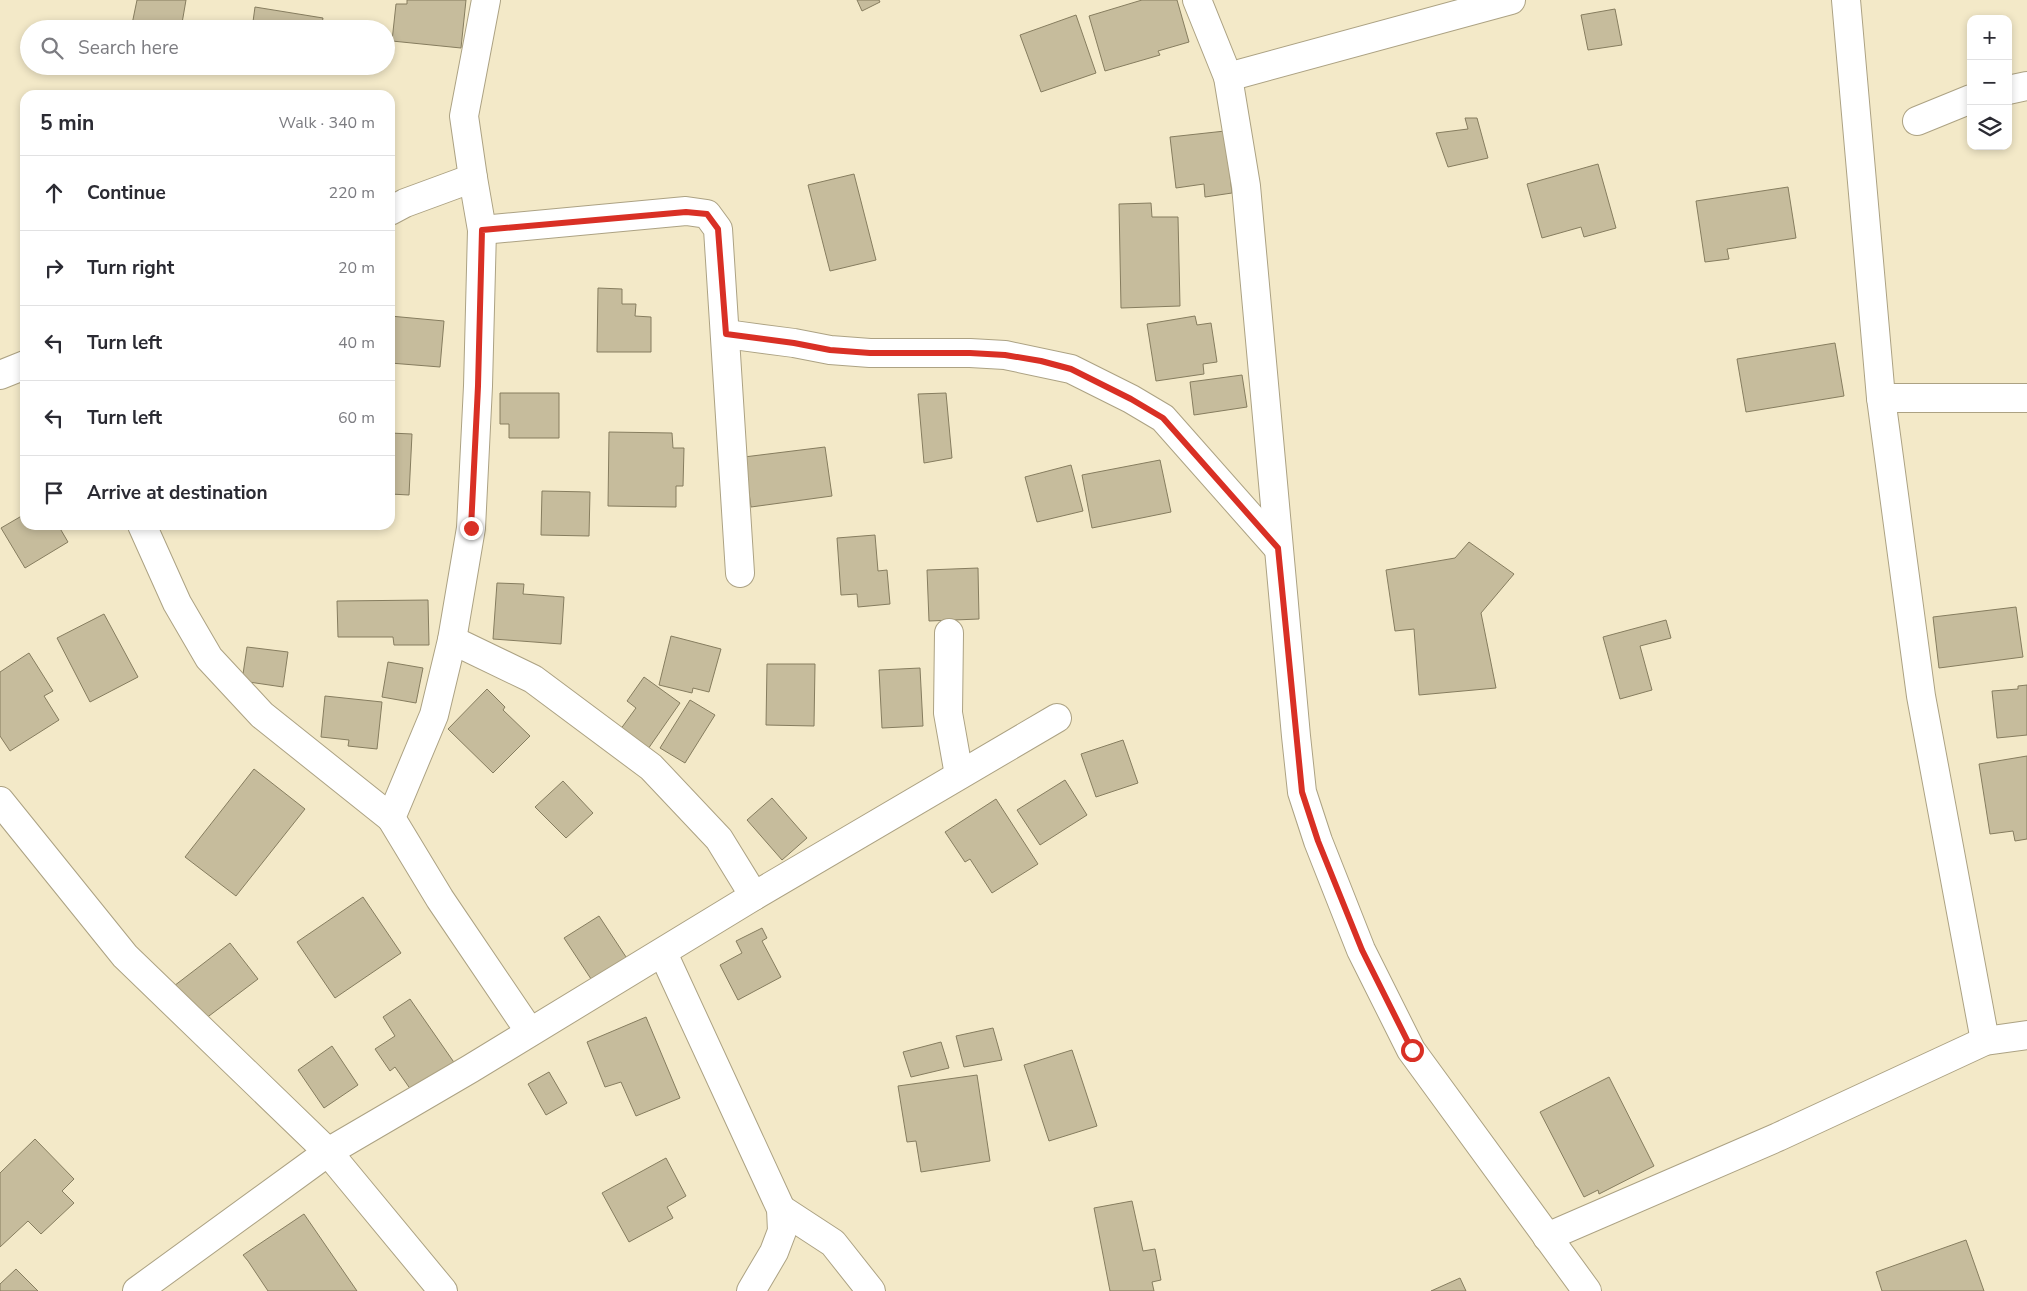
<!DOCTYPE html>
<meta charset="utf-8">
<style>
:root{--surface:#fff;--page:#f7f7f7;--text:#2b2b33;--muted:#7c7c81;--line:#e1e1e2}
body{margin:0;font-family:"Nunito Sans",sans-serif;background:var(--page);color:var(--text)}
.controls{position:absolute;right:15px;top:15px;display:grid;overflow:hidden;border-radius:10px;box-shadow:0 2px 8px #0003}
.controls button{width:45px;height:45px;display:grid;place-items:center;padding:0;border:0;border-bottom:1px solid var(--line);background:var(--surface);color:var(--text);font:25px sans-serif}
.stop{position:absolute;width:15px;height:15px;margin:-11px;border:4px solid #d93025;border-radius:50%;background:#fff}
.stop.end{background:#d93025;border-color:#fff;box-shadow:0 1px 5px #0008}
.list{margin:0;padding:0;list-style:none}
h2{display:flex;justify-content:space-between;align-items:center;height:65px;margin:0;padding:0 20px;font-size:21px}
h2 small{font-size:16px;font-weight:400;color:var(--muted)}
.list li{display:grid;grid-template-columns:32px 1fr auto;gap:15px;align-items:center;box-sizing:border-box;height:75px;padding:0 20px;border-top:1px solid var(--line)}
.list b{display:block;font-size:19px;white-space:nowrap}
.list em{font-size:16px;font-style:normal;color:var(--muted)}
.icon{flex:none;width:28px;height:28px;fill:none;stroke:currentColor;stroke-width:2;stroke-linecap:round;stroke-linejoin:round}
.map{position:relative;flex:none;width:2027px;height:1291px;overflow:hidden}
.search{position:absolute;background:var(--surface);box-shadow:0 2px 8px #0003;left:20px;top:20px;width:375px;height:55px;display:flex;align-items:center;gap:12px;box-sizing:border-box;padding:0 18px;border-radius:28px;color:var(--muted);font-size:19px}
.panel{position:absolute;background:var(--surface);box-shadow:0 2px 8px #0003;left:20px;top:90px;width:375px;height:440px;border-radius:15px}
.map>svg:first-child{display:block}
</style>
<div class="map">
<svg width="2027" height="1291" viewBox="0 0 2027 1291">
<rect width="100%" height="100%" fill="#f3e9c8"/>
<!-- building -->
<g fill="#c6bc9c" stroke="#867d5f">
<path d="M137,0h49l-5,29h-50z"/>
<path d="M407,0h59l-5,48 -69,-7 4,-37h11z"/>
<path d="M857,0h22l1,2 -18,9z"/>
<path d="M1142,0h35l12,42 -31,9 2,4 -55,16 -16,-55z"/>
<path d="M255,7l68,11 -2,11h-69z"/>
<path d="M1615,9l7,36 -34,5 -7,-35z"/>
<path d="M1076,15l20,58 -55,19 -21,-57z"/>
<path d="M1465,118h12l11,40 -40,9 -12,-34 32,-4z"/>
<path d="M1225,131l7,62 -27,4 -1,-13 -28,4 -6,-51z"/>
<path d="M1598,164l18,64 -32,9 -3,-10 -39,11 -15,-54z"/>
<path d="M854,174l22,86 -46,11 -22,-86z"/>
<path d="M1788,187l8,51 -69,11 2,10 -24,3 -9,-61z"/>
<path d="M1151,203l1,14h26l2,89 -59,2 -2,-104z"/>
<path d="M598,288l24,1v15h14l-1,12 16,1v35h-54z"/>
<path d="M390,316l54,5 -4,46 -50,-4z"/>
<path d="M1195,316l2,9 14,-2 6,39 -14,2 1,10 -48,7 -9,-57z"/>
<path d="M1835,343l9,53 -98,16 -9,-53z"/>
<path d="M1242,375l5,32 -53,8 -4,-33z"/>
<path d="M500,393h59v45h-50v-14h-9z"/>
<path d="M946,393l6,65 -28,5 -6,-69z"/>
<path d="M609,432l63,1 1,15h11l-1,38h-7v21l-68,-1z"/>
<path d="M390,433l22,1 -3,61 -19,-1z"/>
<path d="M825,447l7,49 -81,11 -7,-50z"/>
<path d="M1160,460l11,52 -79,16 -10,-53z"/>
<path d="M1071,465l12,46 -46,11 -12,-45z"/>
<path d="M542,491l48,1 -1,44 -48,-1z"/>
<path d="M25,514v11h33l10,17 -43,26 -24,-40z"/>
<path d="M875,535l3,36 9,-1 3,34 -32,3 -1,-13 -16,1 -4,-57z"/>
<path d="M1469,542l45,32 -33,39 15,75 -77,7 -5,-66 -19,2 -9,-61 69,-12z"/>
<path d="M978,568l1,51 -50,2 -2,-51z"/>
<path d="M497,583l27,1 -1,10 41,3 -3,47 -68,-5z"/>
<path d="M428,600l1,45h-35l-1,-8h-55l-1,-36z"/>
<path d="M2016,607l7,50 -84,11 -6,-51z"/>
<path d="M104,614l34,63 -48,25 -33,-64z"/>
<path d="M1666,620l5,18 -31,8 12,44 -32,9 -17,-62z"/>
<path d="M671,636l50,13 -12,43 -16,-4 -1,5 -33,-8z"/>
<path d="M247,647l41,5 -5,35 -41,-6z"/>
<path d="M29,653l24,38 -9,5 15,24 -49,31 -10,-15v-64z"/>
<path d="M388,662l35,6 -7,35 -34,-6z"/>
<path d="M767,664h48l-1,62 -48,-1z"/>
<path d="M920,668l3,58 -41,2 -3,-58z"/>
<path d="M644,677l36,26 -32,46 -28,-19 16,-22 -9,-7z"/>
<path d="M2027,685v50l-30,3 -5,-47 26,-2v-3z"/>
<path d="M487,689l18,18 -2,3 27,26 -37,37 -45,-44z"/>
<path d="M325,696l57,6 -5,47 -29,-3 1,-6 -28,-3z"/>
<path d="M690,700l25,15 -30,48 -25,-15z"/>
<path d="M1123,740l15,43 -42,14 -15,-43z"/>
<path d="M2027,756v83l-12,2 -2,-10 -23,3 -11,-70z"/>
<path d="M254,769l51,40 -69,87 -51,-39z"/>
<path d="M1065,780l22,35 -47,30 -23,-35z"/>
<path d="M563,781l30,32 -27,25 -31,-31z"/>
<path d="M772,798l35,40 -25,22 -35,-40z"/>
<path d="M996,799l42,65 -46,29 -22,-34 -5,3 -20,-30z"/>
<path d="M363,897l38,56 -66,45 -38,-56z"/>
<path d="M599,916l33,50 -35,22 -33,-50z"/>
<path d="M762,928l5,10 -5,3 19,36 -43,23 -18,-35 22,-12 -6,-12z"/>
<path d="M230,943l28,36 -57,43 -27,-36z"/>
<path d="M410,999l50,72 -49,19 -16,-23 -5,4 -15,-22 20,-13 -12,-19z"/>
<path d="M646,1017l34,81 -44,18 -15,-34 -16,5 -18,-45z"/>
<path d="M993,1028l9,32 -38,7 -8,-31z"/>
<path d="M941,1042l8,26 -38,9 -8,-25z"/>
<path d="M332,1046l26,39 -34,23 -26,-38z"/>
<path d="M1072,1050l25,76 -48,15 -25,-76z"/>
<path d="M549,1072l18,31 -21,12 -18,-31z"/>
<path d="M977,1075l13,86 -69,11 -5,-31 -9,1 -9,-56z"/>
<path d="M1609,1077l45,89 -55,28 -1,-4 -14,7 -44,-85z"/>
<path d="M35,1139l39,40 -12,12 12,12 -33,31 -13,-13 -28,26v-74z"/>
<path d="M666,1158l20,38 -19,11 6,11 -44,24 -27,-49z"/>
<path d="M1132,1201l11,50 12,-2 6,31 -9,2 2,9h-44l-16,-83z"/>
<path d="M304,1214l53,77h-89l-20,-30 -5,-6z"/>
<path d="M1966,1240l18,51h-102l-6,-19z"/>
<path d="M16,1269l22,22h-38v-7z"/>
<path d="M1460,1278l6,13h-35z"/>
</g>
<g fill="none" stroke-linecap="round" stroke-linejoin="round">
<defs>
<g id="street">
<path d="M1197,0l31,77 18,109 50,550 6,56 16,49 43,109 50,100 176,241"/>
<path d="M1846,0l35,398 40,298 64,345"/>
<path d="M1228,77l283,-77"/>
<path d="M2008,90l19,-4"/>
<path d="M1917,121l54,-22"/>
<path d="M473,178l9,52 -4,156 -7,142 -19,112 -18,75 -43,103 49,81 90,133"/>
<path d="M390,211l15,-8 68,-25 -9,-62 22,-116"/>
<path d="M482,230l204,-19 21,3 11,15 22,344"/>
<path d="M726,334l68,9 36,7 40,3h100l35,2 66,14 60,30 32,19 115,130"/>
<path d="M0,375l25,-10"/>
<path d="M1881,398h146"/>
<path d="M142,525l35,78 32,55 53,57 129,103"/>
<path d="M949,633l-1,80 11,62"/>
<path d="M452,640l81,39 118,88 68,72 35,57"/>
<path d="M0,801l125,155 203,196 115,139"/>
<path d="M663,953l118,256 1,22 -8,21 -23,39"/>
<path d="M781,1209l52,34 38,48"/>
<path d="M1547,1237l231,-100 207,-96 42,-6"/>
<path d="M137,1291l191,-139 142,-83 284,-173 303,-178"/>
</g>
</defs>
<!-- street casing -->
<use href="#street" stroke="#aca283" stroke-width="30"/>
<!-- street -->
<use href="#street" stroke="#fff" stroke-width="28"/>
</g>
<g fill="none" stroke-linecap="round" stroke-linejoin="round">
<!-- route -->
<path stroke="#d93025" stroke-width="6" d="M471,528l7,-142 4,-156 204,-18 21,2 11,15 8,105 68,9 36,7 40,3h100l35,2 36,6 30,8 60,30 32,19 115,130 24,244 16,49 44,109 50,100"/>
</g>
</svg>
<div class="controls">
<button>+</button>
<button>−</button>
<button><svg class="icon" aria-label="layers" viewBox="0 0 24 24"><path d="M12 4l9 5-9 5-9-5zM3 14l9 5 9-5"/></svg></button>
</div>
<div class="stop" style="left:1412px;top:1050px"></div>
<div class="stop end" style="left:471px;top:528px"></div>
<div class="search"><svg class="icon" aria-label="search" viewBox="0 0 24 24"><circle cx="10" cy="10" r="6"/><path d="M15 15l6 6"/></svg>Search here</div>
<section class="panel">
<h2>5 min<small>Walk · 340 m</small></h2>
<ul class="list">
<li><svg class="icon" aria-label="ahead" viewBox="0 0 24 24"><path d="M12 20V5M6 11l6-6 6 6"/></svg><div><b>Continue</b></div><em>220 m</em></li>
<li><svg class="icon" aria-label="right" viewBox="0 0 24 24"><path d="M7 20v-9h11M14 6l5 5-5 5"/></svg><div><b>Turn right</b></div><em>20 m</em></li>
<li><svg class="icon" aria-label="left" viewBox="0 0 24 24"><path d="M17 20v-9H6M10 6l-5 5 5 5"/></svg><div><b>Turn left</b></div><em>40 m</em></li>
<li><svg class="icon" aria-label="left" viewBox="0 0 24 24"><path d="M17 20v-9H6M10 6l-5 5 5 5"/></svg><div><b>Turn left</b></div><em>60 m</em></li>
<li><svg class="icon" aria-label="arrive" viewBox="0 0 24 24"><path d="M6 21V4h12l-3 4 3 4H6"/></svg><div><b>Arrive at destination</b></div></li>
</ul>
</section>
</div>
